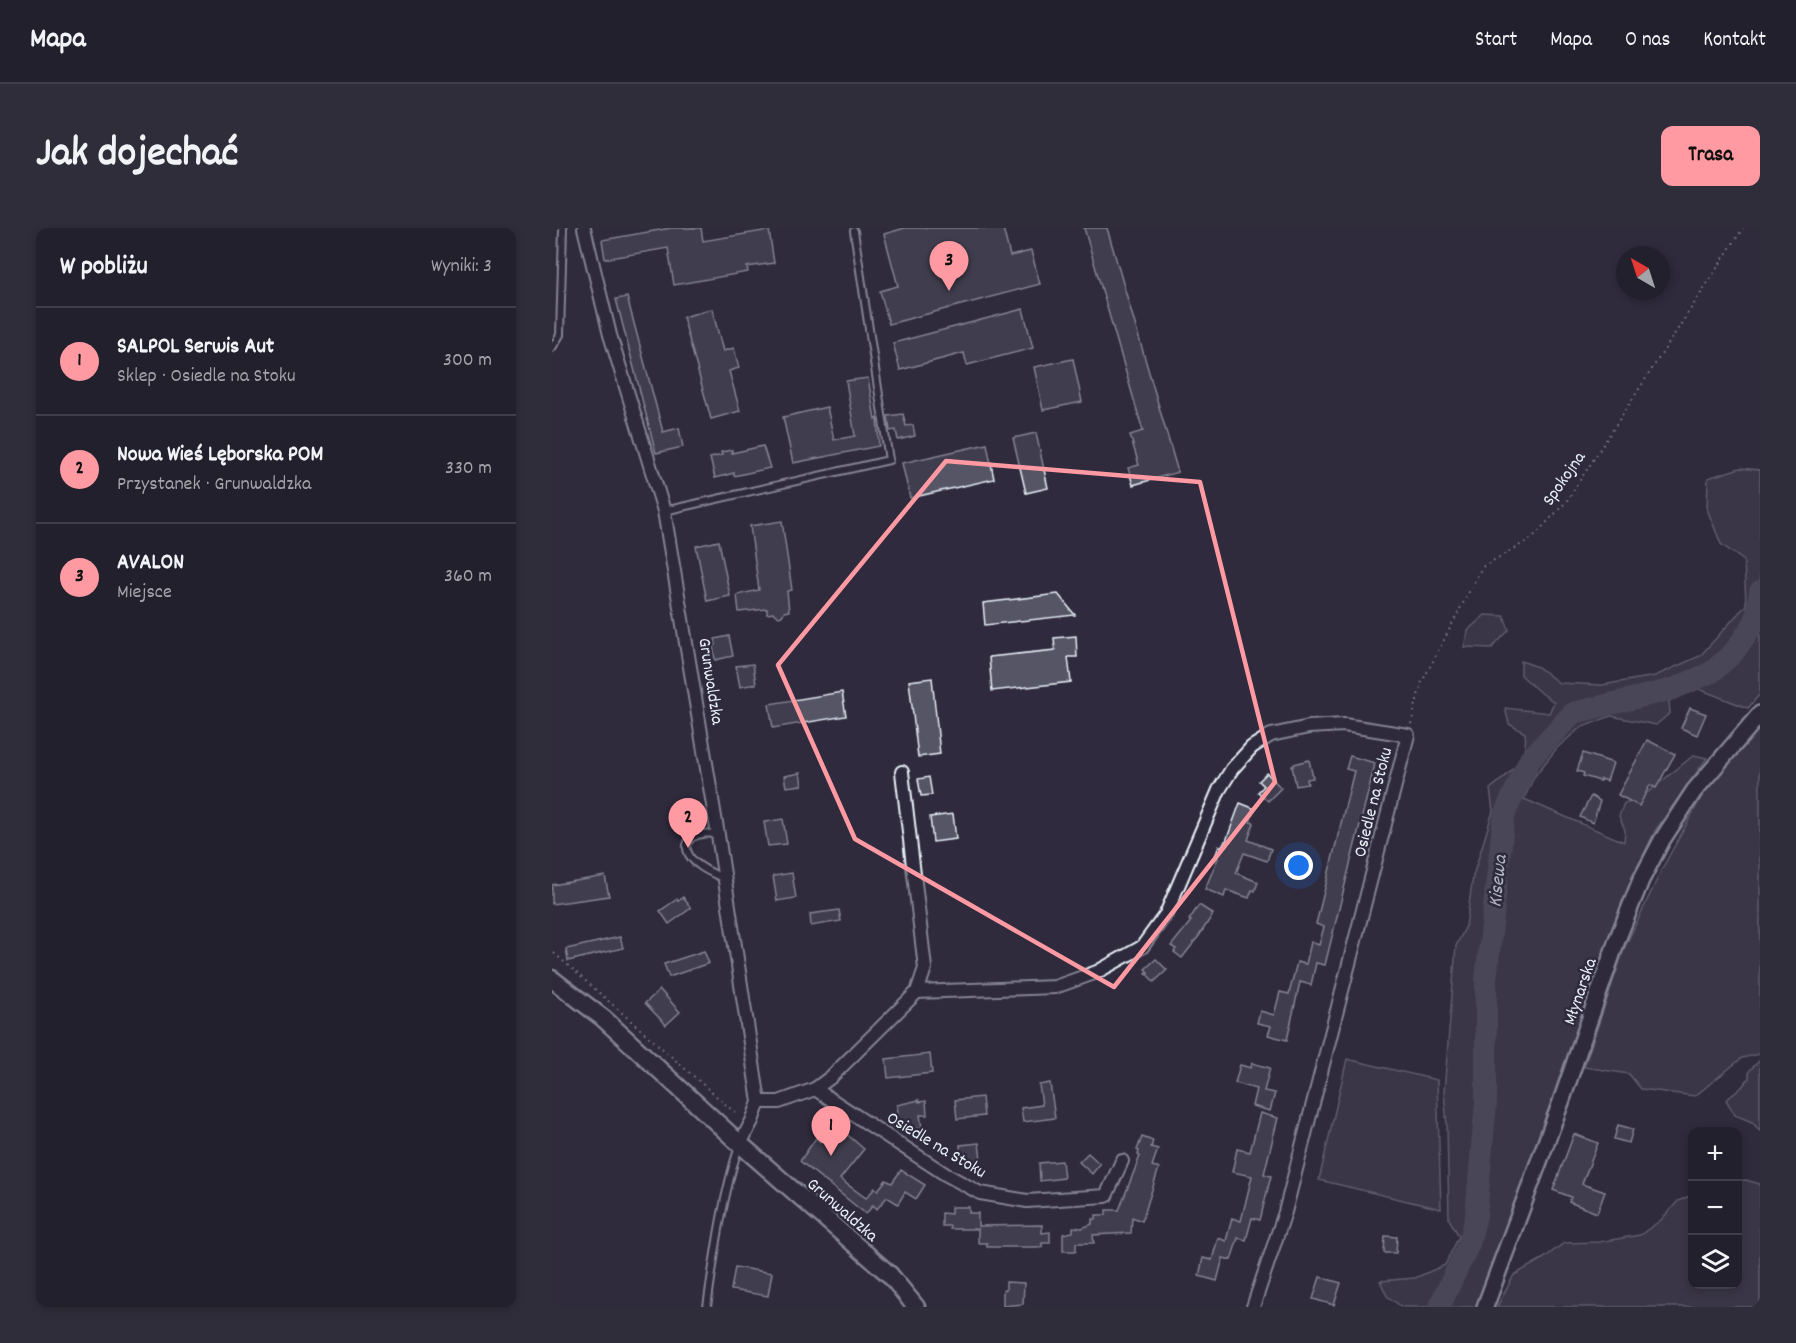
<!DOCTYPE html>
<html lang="pl">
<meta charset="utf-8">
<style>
:root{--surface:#23202e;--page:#2f2d3a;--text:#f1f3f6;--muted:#a3a3aa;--line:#403e4a;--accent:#ff9aa2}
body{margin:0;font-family:Dekko,sans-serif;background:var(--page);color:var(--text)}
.controls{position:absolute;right:18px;bottom:18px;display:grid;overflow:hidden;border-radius:12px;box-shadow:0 3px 9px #0003}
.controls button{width:54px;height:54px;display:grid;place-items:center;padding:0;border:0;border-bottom:2px solid var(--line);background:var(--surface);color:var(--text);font:30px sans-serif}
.compass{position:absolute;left:1064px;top:18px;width:54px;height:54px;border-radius:50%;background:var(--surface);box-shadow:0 3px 9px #0003;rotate:321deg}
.you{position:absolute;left:747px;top:638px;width:21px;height:21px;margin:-15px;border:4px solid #fff;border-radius:50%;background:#1a73e8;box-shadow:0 0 0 9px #1a73e833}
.badge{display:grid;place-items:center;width:39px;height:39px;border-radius:50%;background:var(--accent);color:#111;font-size:20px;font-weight:700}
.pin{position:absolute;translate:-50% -50px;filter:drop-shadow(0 2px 3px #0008)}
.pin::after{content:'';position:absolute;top:32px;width:21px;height:18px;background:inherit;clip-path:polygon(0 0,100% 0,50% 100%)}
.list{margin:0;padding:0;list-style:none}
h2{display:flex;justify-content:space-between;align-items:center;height:78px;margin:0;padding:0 24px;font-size:26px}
h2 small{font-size:20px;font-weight:400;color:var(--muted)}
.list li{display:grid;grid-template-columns:39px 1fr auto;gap:18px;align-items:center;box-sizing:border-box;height:108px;padding:0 24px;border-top:2px solid var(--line)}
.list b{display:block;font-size:22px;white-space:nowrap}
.list p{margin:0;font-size:20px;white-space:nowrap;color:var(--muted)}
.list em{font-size:20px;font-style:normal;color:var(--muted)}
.icon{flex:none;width:33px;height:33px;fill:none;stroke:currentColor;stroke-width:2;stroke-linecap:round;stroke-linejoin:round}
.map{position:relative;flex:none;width:1208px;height:1079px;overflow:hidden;border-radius:12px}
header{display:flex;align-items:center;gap:36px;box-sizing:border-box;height:84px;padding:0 30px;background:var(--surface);border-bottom:2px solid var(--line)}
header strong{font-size:28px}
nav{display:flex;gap:33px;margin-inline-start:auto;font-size:21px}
.intro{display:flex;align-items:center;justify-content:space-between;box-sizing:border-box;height:144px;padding:0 36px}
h1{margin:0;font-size:42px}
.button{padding:15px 27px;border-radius:12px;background:var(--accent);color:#111;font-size:21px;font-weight:700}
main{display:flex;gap:36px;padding:0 36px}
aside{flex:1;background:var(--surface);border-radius:12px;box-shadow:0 3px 9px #0003}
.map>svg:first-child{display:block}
</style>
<header>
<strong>Mapa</strong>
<nav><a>Start</a><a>Mapa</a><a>O nas</a><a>Kontakt</a></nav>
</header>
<div class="intro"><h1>Jak dojechać</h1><a class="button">Trasa</a></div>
<main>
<aside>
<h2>W pobliżu<small>Wyniki: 3</small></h2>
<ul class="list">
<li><span class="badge">1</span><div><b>SALPOL Serwis Aut</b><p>Sklep · Osiedle na Stoku</p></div><em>300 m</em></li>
<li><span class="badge">2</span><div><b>Nowa Wieś Lęborska POM</b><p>Przystanek · Grunwaldzka</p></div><em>330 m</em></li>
<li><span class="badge">3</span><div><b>AVALON</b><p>Miejsce</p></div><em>360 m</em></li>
</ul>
</aside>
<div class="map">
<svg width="1208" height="1079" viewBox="0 0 1208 1079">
<rect width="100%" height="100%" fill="#2f2a3d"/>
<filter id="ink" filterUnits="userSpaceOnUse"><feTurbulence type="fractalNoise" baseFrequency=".0167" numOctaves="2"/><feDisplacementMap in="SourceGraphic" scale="12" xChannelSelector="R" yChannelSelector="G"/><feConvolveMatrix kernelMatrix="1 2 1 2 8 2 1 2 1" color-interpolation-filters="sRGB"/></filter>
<g filter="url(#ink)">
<!-- green -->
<g fill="#464455" stroke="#979aa6" stroke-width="1.5">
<path d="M1188,240l20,2v224l-12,14 -49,-19 -30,12 1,12 -14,12 -45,-9 -31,12 -23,20 -23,29 -10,22 100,43 1,-12 -6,-14 5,-13 17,-5 53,-43 13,3 -52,73 -32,68 -145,408h-76l-15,-11 -7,-15 35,-3 30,-13 14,-29 -10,-17 -2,-94 -3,-33 12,-146 10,-20 7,-50 20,-65 -3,-22c20,-16 39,-28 35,-56l-16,-9 -4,-16 44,5 5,-11 -17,-12 -16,-15v-14l17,6 21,16 43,2 53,-9 45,-20 46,-51 -2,-44 -23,-17 -14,-35 1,-31z"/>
<path d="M933,387l19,1 5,14 -17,18 -28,-1 4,-17z"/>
<path d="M1208,494v332l-18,4 -47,38 -54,-7 -12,-15 -45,-7 40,-118 39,-82 44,-80z"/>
<path d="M795,831l90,21 4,129 -122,-29z"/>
<path d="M1208,832v71l-8,-9 -17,-7 -9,-15 15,-12 8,-10v-7z"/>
<path d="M1194,952l14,4v123h-263l17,-32 30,-17 20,-15 35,-1 41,-7 21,-15 17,-19 14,-6v89h46v-103z"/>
</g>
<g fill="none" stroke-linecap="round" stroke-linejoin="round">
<!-- river -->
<path stroke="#696978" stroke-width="22" d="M887,1079l30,-63 7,-28 10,-115v-121l18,-165 26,-56 43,-46 100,-24 39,-17 22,-20 21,-30 5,-30"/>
</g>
<!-- building -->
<g fill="#575565" stroke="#e8f1f8" stroke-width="1.5">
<path d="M119,0h30l2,13 66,-11 5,33 -27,4 1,5 -74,13 -6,-37 -63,11 -3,-19z"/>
<path d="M353,0h98l7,28 21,-5 9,33 -151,40 -9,-33 18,-5 -14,-52z"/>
<path d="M532,0h23l71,244 -45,13 -5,-17 11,-3 -9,-30 13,-4z"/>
<path d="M75,69l36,135 16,-4 4,19 -27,6 -40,-154z"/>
<path d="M160,81l11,42 11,-3 5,20 -10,3 11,40 -29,8 -28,-102z"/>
<path d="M471,81l10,39 -66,17 -3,-12 -64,17 -7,-27z"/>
<path d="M521,131l9,43 -39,8 -9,-43z"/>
<path d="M316,150l7,41 2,-1 2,28 -86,17 -10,-46 44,-10 7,33 21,-4 -9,-55z"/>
<path d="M351,186l3,12 7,-1 2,11 -17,4 -2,-10 -6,1 -2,-15z"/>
<path d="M484,205l12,55 -22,5 -13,-55z"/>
<path d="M435,216l7,35 -84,19 -8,-35z"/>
<path d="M211,218l7,22 -36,8v-3l-19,5 -5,-20 12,-3 -1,-3 11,-2v3z"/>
<path d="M230,293l10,69 -5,1 2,20 -5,1 -2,4 -3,1 -6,-4 -6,1v-5l-28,3 -2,-17 22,-5 -9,-64z"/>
<path d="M167,313l11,55 -23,5 -11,-55z"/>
<path d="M506,366l17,21 -90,10 -2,-22z"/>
<path d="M177,408l4,20 -18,4 -2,-14 3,-1 -1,-6z"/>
<path d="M524,408l1,21h-9l3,25 -79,9 -3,-34 66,-7 -1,-12z"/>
<path d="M201,436l3,20 -16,3 -4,-21z"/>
<path d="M380,450l8,76 -22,3 -9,-76z"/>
<path d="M290,464l4,24 -73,12 -4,-24z"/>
<path d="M1138,480l16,6 -9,21 -16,-7z"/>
<path d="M1095,512l28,14 -19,34 -6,-3 -11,21 -21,-11z"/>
<path d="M1031,525l30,10 -6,18 -6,-2 -1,2 -17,-5 1,-3 -7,-2z"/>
<path d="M798,528l25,7 -1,5 -49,197 -9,-2 -5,22 -11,-3 -13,58 -19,-5 3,-9 -14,-3 3,-12 14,4 6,-23 9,2 8,-32 9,2 5,-22 8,3 5,-18 -8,-3 38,-153 -8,-2z"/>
<path d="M757,532l4,18 -6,1 1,5 -12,2 -4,-20h2v-2z"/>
<path d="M248,545l2,12 -16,2 -2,-11z"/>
<path d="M715,545l14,15 -13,13 -10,-9 6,-6 -5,-5z"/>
<path d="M377,549l3,18 -11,1 -3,-17z"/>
<path d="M1039,568l9,5 -7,22 -13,-6z"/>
<path d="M688,575l15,6 -5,13 4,1 -6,17 23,9 -4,12 -23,-8 -8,20 22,9 -3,9 -3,-1 -3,8 -23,-8 -2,7 -19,-8 13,-31 -3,-1 4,-11 3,1 3,-6h1z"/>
<path d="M401,586l3,25 -23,3 -3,-25z"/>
<path d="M231,591l4,25 -19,2 -4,-24z"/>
<path d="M240,645l4,25 -19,3 -4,-25z"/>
<path d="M53,648l4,20 -57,8v-19z"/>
<path d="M131,669l8,11 -22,16 -9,-13 17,-12 1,2z"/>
<path d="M647,677l14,9 -14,22 -17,22 -8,-6 2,-3 -5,-3 20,-25 -2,-1z"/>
<path d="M287,682l2,11 -30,5 -1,-12z"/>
<path d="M68,709l3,11 -55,13 -2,-12z"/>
<path d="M152,723l5,12 -40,14 -5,-13z"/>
<path d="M604,731l11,11 -13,12 -8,-9 2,-1 -3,-3z"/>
<path d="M108,762l20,22 -14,13 -21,-22z"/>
<path d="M378,826l2,19 -44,5 -2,-19z"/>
<path d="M700,835l18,5 -6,23 11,2 -5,18 -18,-5 4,-17 -21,-6 5,-18 11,3z"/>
<path d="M498,855l5,35 -32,4 -2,-14 21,-3 -3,-20z"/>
<path d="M430,869l2,19 -27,3 -2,-19z"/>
<path d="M367,872v2l7,-1 1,14h-7l2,13 -18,2 -1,-8h-4l-2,-17z"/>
<path d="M708,885l18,5 -14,56 7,2 -11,44 -8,-2 -6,22 -8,-2 -7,22 -8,-2 -6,23 -18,-5 4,-18 9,2 6,-22 8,3 6,-23 9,3 11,-45 -20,-4 5,-23 13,3z"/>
<path d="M283,896l29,25 -24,30 26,19 9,-10 3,2 8,-10 6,3 9,-13 24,15 -9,14 -11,-7 -7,12 -11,-7 -10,12 -4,-4 -7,9 -66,-53 16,-23 4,4z"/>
<path d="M1066,897l15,4 -4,14 -15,-4z"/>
<path d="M1022,906l24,9 -16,41 23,8 -8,21 -28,-11 2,-5 -18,-7z"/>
<path d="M590,909l11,4 -2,6 7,2 -6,17 7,2 -17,53 -10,-4 -1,16 -38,2 1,8h-18v8h-13v-17l10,-2v-5l9,1 10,-4v-5h4v-4h10v-5h13l21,-54 -2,-1 1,-4 -2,-1z"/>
<path d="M427,915l2,17 -20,2 -1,-17z"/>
<path d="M536,925l12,11 -8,10 -13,-12z"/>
<path d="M510,933l2,17 -24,3 -1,-18z"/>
<path d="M399,979h18v6h9v13l64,-1v8l8,-1v11h-8v4h-55v-4h-9v-14h-28v-3h-8v-13l9,1z"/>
<path d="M833,1008l12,1 -1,16h-12z"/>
<path d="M183,1039l37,6 -4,23 -37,-6z"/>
<path d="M768,1049l21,6 -7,22 -21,-6z"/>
<path d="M454,1054l18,1 -1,21 -20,2v-16h3z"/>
</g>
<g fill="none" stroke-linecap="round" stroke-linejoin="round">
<defs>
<g id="service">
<path d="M0,120l8,-13 3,-107"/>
<path d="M112,283l225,-51 -35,-229"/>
<path d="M165,607c-16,-5 -40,3 -26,23 8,10 22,15 33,21"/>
<path d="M155,1079c8,-55 15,-108 32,-161"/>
</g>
<g id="minor">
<path d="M32,0l26,107 54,176 54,324 41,267 -7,19 -12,23"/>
<path d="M365,764l138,-5 42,-15 45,-25 24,-33 53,-124 13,-21 20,-22 19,-12 38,-8 35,-2 64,10 -123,477 -32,95"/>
<path d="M263,861l16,-12 86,-85 8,-24 -23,-196"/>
<path d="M207,874h20l36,-13 130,85 35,19 47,8 79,-5 16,-35"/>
</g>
<path id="tertiary" d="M933,1079l76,-205 56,-162 24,-60 21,-40 32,-49 66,-77"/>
<path id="secondary" d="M0,751l51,39 137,126 150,131 26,32"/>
</defs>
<!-- service casing -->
<use href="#service" stroke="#e8f1f8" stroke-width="10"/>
<!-- minor casing -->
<use href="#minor" stroke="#e8f1f8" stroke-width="16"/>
<!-- tertiary casing -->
<use href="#tertiary" stroke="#e8f1f8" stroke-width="20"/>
<!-- secondary casing -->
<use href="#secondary" stroke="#e8f1f8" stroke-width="21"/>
<!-- path -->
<g stroke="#e8f1f8" stroke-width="2" stroke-dasharray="1.5 4.5" stroke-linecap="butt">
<path d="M859,496l10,-40 61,-117 50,-29 34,-36 177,-274"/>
<path d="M2,725l179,158 5,1"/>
</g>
<!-- service -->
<use href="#service" stroke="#2f2a3d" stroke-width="6"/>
<!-- minor -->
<use href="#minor" stroke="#2f2a3d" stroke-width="12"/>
<!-- tertiary -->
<use href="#tertiary" stroke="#2f2a3d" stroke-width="15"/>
<!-- secondary -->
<use href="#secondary" stroke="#2f2a3d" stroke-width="16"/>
</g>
</g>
<!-- marked area -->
<path d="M0 0H1208V1079H0ZM394,233l254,21 75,300 -161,205 -259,-148 -77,-174z" fill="#2f2a3d" fill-opacity=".55" fill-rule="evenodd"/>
<path fill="none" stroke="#ff9aa2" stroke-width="4.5" stroke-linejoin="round" d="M394,233l254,21 75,300 -161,205 -259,-148 -77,-174z"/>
<g text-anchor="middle" stroke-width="5" stroke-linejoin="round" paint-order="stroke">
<!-- street labels -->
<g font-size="18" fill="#e8f1f8" stroke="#2f2a3d">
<text transform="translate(1011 250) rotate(-55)" y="6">Spokojna</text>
<text transform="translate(160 453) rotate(81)" y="6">Grunwaldzka</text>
<text transform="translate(820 574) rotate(-76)" y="6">Osiedle na Stoku</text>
<text transform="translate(1027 763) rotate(-71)" y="6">Młynarska</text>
<text transform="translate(385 916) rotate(31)" y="6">Osiedle na Stoku</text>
<text transform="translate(291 981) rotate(41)" y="6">Grunwaldzka</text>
</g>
<!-- water labels -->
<g font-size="20" font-style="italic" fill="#afb4be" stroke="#2f2a3d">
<text transform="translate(944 653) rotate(-84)" y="7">Kisewa</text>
</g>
</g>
</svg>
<div class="controls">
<button>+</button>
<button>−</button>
<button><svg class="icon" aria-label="layers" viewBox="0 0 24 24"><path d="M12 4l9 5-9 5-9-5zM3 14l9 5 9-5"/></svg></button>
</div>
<svg class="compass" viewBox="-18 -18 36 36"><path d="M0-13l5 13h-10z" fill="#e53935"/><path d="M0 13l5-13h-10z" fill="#a3a3aa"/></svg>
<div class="you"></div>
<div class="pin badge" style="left:279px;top:928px">1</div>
<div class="pin badge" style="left:136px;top:620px">2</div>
<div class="pin badge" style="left:397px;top:63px">3</div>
</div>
</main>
